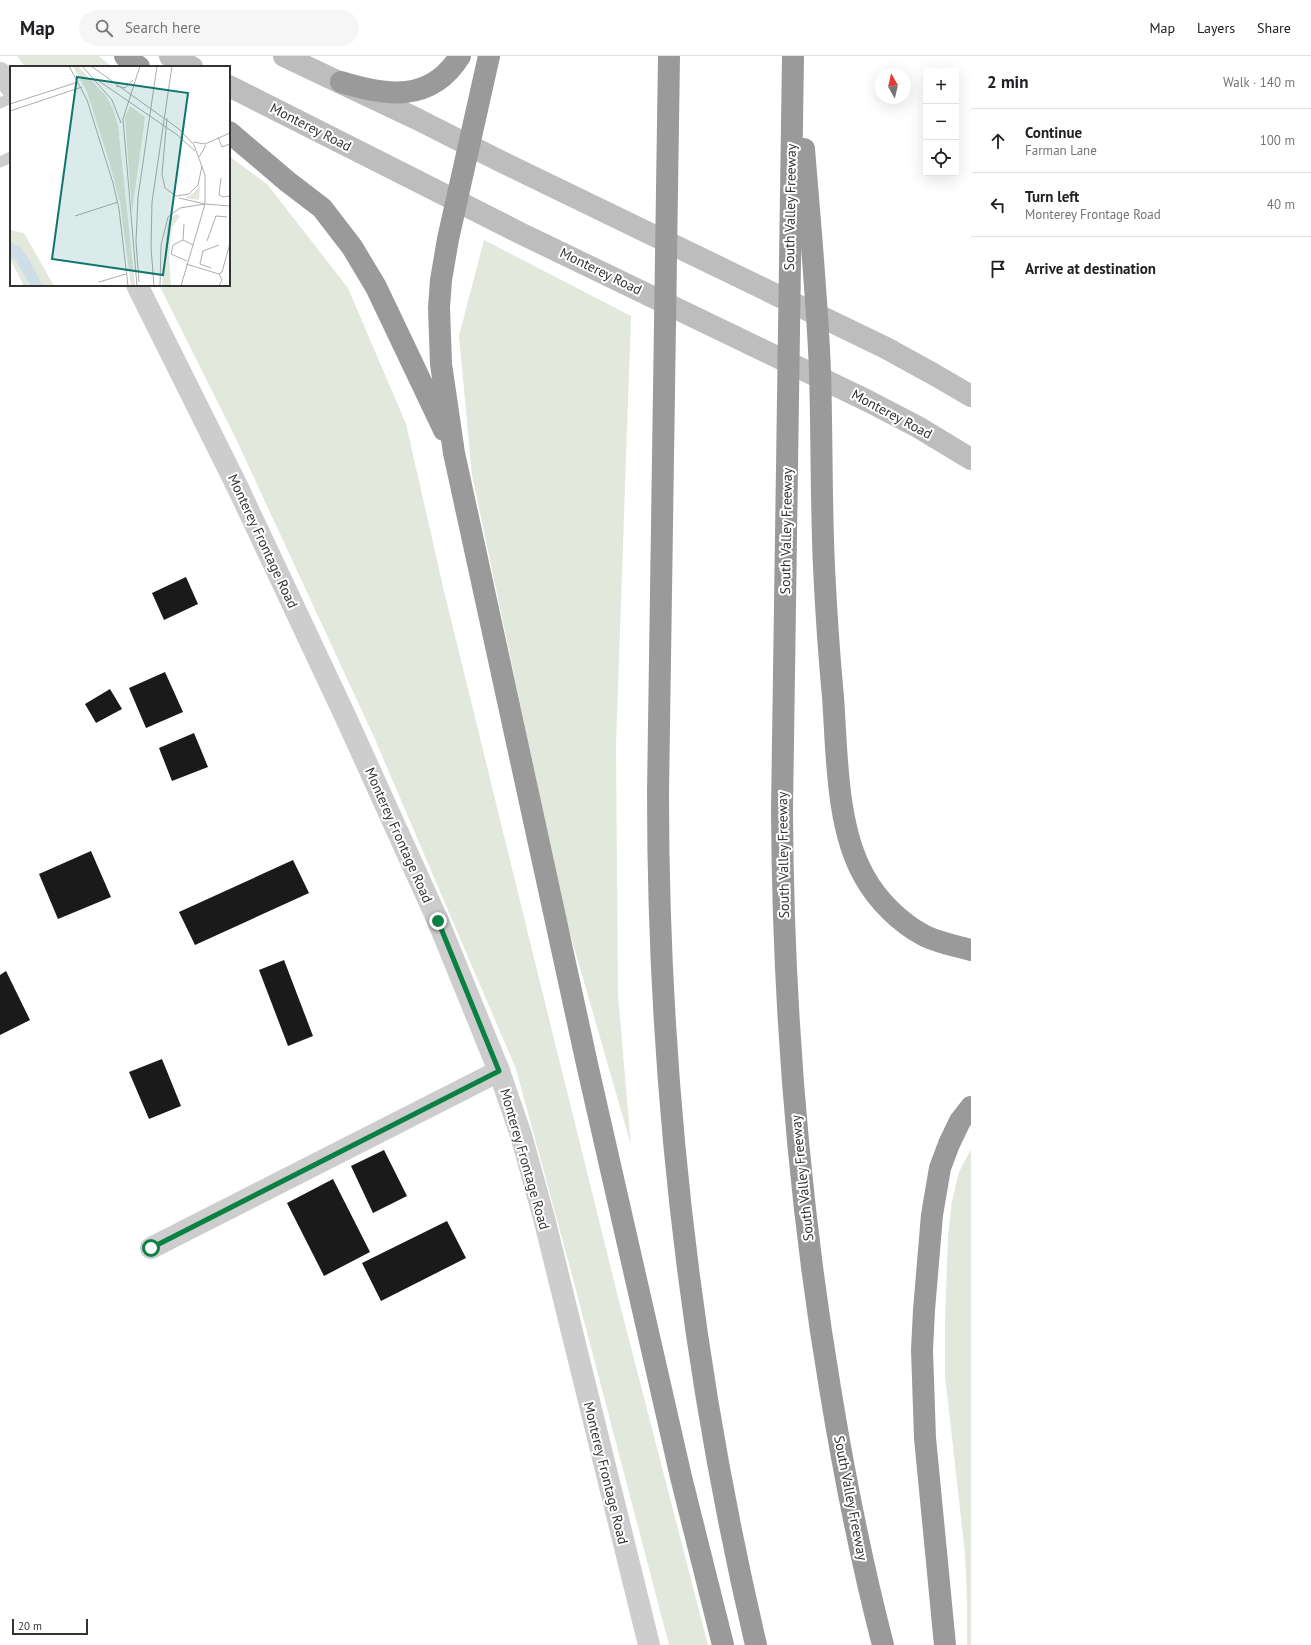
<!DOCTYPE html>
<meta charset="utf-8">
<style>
:root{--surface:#fff;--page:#f6f6f6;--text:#202124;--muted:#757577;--line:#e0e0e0}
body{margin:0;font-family:"PT Sans",sans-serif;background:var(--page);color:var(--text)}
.controls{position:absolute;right:12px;top:12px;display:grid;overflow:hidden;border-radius:4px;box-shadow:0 4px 16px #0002}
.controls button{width:36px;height:36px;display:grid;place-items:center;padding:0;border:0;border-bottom:1px solid var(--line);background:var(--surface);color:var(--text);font:20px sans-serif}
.compass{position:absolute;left:875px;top:12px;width:36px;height:36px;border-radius:50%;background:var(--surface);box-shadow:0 4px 16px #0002;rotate:352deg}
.scale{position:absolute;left:12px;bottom:10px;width:76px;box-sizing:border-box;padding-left:4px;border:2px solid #333;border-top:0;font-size:11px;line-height:14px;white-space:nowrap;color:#333;-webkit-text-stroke:3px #fff;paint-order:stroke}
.stop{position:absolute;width:12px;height:12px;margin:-9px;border:3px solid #0b8043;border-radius:50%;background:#fff}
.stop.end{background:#0b8043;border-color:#fff;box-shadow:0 1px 4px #0008}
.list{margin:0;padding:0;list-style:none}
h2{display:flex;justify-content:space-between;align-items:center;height:52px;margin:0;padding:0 16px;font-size:17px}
h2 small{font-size:13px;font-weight:400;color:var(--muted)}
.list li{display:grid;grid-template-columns:26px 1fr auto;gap:12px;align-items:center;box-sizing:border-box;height:64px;padding:0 16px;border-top:1px solid var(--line)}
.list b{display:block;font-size:15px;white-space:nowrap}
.list p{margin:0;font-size:13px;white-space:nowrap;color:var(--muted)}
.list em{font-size:13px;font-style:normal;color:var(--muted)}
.icon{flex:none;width:22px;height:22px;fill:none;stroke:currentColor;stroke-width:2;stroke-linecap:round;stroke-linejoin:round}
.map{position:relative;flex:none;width:971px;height:1589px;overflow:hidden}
header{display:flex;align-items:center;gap:24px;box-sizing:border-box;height:56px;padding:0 20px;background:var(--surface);border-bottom:1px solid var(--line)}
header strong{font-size:19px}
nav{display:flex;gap:22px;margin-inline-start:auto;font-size:14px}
.search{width:280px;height:36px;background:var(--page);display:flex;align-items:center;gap:10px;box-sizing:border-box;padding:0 14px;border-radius:22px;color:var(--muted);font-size:15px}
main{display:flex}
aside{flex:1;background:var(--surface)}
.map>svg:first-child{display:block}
</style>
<header>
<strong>Map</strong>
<div class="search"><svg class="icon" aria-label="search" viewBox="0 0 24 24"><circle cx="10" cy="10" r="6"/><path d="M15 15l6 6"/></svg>Search here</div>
<nav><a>Map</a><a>Layers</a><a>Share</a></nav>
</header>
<main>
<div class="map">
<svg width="971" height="1589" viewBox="0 0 971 1589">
<rect width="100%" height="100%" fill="#fff"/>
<!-- green -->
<g fill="#e3e8dd">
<path d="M17,0h82l13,11h-87z"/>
<path d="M229,100l38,28 81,104 58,136 38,167 89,363 86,347 89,344h-39l-97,-370 -56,-206 -142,-332 -137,-296 -78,-156h70z"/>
<path d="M484,184l147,76 -15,429 2,250 13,150 -66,-229 -93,-441 -13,-139z"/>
<path d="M971,1093v496h-4v-42l-2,-49 -20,-179v-54l3,-85 4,-35 7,-29z"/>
</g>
<!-- building -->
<g fill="#1a1a1a">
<path d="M186,521l12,27 -34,16 -12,-27z"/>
<path d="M165,616l18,40 -37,16 -17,-40z"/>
<path d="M110,633l12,20 -26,14 -11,-19z"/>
<path d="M194,677l14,34 -36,14 -13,-33z"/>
<path d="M91,795l20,46 -53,22 -19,-45z"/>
<path d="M293,804l16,33 -114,52 -16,-33z"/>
<path d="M284,904l29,76 -25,10 -29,-76z"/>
<path d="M6,915l24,49 -30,15v-60z"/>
<path d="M162,1003l19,47 -32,13 -20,-47z"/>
<path d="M384,1094l23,46 -34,17 -22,-47z"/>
<path d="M333,1123l37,73 -46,24 -37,-73z"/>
<path d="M447,1165l19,37 -85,43 -19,-38z"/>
</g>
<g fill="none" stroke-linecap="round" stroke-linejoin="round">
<!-- lane -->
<g stroke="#cdcdcd" stroke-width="11">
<path d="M0,47l11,-5"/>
<path d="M0,106l11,-5"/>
</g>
<!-- street -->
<g stroke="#cdcdcd" stroke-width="22">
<path d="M0,17l11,14"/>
<path d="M137,229l101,203 109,232 91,201 61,150 22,64 24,87 104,423"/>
<path d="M151,1192l348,-177"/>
</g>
<!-- secondary -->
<g stroke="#bdbdbd" stroke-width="22">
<path d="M170,0l22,11"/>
<path d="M284,0l133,63 83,42 386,187 49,27 36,21"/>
<path d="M229,30l291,147 348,168 50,26 53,32"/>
</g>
<!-- highway -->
<g stroke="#9a9a9a" stroke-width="22">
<path d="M125,0l14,11"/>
<path d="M489,0l-41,183 -7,41 -2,28 2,56 13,89 133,611 94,413 42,168"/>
<path d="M669,0l-11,737c0,288 32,571 98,852"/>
<path d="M793,0l-11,754c1,194 16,387 48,578 14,86 31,172 53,257"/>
<path d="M341,26c45,14 90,21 119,-26"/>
<path d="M229,76l59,50 34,26 30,39 24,40 68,143"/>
<path d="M804,93c6,74 13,148 16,222 2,65 1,130 4,196 2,43 5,87 9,130 4,55 3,130 31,179 13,24 36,47 61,60 15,7 31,10 46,14"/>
<path d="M945,1589l-20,-207 -3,-88 2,-40 8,-95 8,-47 9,-24 11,-23 11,-14"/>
</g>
</g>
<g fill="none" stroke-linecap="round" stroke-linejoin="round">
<!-- route -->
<path stroke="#0b8043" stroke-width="5" d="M151,1192l348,-177 -61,-150"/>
</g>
<g text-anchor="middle" stroke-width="4" stroke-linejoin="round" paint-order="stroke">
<!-- street labels -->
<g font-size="14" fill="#333" stroke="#fff">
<text transform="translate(311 71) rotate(27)" y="5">Monterey Road</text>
<text transform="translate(790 151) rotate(-89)" y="5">South Valley Freeway</text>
<text transform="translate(601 215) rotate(26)" y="5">Monterey Road</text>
<text transform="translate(892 358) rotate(28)" y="5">Monterey Road</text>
<text transform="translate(786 475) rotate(-89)" y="5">South Valley Freeway</text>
<text transform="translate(263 485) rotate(65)" y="5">Monterey Frontage Road</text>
<text transform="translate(399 779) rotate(66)" y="5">Monterey Frontage Road</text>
<text transform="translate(783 799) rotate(-91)" y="5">South Valley Freeway</text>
<text transform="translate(525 1103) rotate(74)" y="5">Monterey Frontage Road</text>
<text transform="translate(802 1122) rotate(-96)" y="5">South Valley Freeway</text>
<text transform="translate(606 1417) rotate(76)" y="5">Monterey Frontage Road</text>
<text transform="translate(851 1442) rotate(79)" y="5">South Valley Freeway</text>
</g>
</g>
<!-- overview -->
<g transform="translate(10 10)">
<rect width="220" height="220" fill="#fff"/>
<path d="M63,0h5l28,30 7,13 5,17 17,160h-4l-11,-84 -11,-41 -22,-69zM120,40l15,11 -13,95 -7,-95zM190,118l-1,16 -14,-2 9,-5zM166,148l4,2 -8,11 -3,28 2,31h-9l5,-58 2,-8zM0,164l14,3 30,53h-30l-14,-27z" fill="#e3e8dd"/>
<path d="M0,176l8,4 12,15 13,25h-12l-15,-25 -6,-5z" fill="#cddee6"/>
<path fill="none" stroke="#cddee6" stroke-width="2" d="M8,180l9,12"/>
<path fill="none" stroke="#adadad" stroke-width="1" d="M59,0l18,34 26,83 6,26 9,77M72,0l30,34 9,23M81,0l88,63 15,16 11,30v29l-24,82M86,13l80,55 19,17M106,20l9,2 8,-8M0,38l68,-22M0,45l72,-24M157,52l-5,56 3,14 11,8 13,-2 9,-9 4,-19M208,71l4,10 8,-3M183,76l12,2 25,-11M189,91l7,-12M211,112l-2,17 4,2 7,-1M169,132l26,6M195,138l25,2M65,150l43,-14M174,158l-1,16 10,5M173,174l-10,5 -2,9 16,7M197,175l9,-25 11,1M176,198l33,10 3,-2 8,-29M201,202l-11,-4 3,-13 16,-6M209,208l3,6 -3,6M89,216l27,-8M129,216l-3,-40 2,-45 19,-131M127,220l-14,-167 17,-53M144,220l-3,-39 1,-45 20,-136M150,220l1,-41 7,-28 12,-9 25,-4"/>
<path fill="#0f766e" fill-opacity="0.15" stroke="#0f766e" stroke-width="2" d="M67,11l111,16 -25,182 -111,-16z"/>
<rect width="220" height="220" fill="none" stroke="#333" stroke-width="2"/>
</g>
</svg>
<div class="controls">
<button>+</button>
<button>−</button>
<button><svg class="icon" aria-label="locate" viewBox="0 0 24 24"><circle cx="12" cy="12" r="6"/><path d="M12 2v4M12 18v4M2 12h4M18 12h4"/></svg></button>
</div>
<svg class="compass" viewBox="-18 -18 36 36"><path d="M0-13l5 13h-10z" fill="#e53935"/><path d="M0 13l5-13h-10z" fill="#757577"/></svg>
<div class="scale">20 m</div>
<div class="stop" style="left:151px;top:1192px"></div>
<div class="stop end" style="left:438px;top:865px"></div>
</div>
<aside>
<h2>2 min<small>Walk · 140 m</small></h2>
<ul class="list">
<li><svg class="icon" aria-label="ahead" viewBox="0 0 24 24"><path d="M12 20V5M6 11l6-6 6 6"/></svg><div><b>Continue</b><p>Farman Lane</p></div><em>100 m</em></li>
<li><svg class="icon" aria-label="left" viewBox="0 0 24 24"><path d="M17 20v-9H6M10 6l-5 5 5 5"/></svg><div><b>Turn left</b><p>Monterey Frontage Road</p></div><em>40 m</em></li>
<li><svg class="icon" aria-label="arrive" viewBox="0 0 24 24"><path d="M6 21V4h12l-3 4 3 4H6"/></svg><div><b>Arrive at destination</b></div></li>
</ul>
</aside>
</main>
